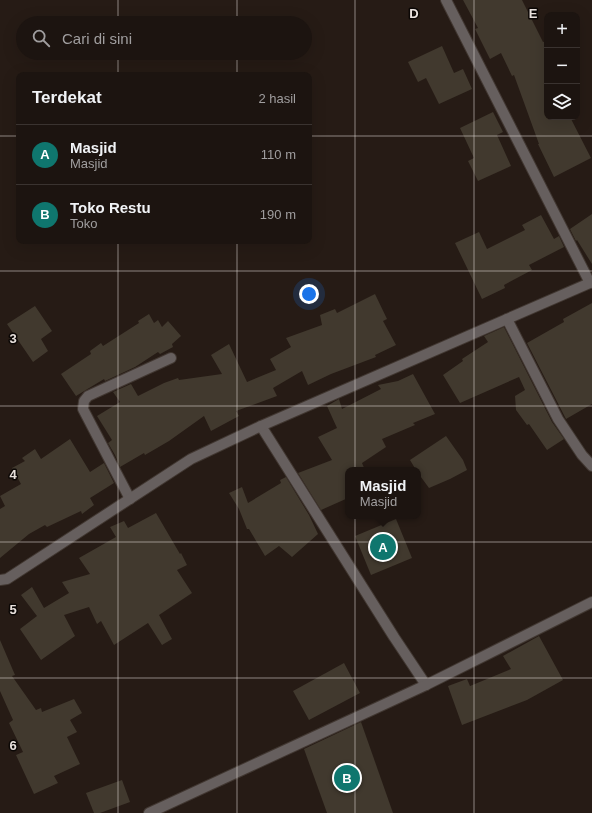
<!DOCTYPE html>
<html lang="id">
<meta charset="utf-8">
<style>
:root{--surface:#1c1410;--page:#251d19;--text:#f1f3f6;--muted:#a09e9f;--line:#3a3330;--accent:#0f766e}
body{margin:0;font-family:Arial,sans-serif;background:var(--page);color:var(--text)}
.controls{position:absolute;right:12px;top:12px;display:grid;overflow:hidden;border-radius:8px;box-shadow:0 4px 16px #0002}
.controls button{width:36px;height:36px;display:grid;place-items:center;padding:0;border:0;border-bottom:1px solid var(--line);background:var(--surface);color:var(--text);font:20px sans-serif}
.you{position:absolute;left:309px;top:294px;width:14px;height:14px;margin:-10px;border:3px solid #fff;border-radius:50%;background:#1a73e8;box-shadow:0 0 0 6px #1a73e833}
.badge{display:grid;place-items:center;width:26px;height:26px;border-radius:50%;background:var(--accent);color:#fff;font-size:13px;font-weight:700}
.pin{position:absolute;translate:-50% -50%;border:2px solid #fff;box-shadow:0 1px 4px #0006}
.popup{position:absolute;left:345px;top:467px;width:76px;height:52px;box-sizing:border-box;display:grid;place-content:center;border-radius:8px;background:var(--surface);filter:drop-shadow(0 1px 3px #0005);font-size:13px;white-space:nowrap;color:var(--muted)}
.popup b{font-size:15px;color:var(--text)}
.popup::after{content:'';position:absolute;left:50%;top:100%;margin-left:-8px;border:8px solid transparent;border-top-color:var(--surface)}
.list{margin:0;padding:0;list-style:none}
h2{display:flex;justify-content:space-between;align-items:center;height:52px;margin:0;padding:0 16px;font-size:17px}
h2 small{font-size:13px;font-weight:400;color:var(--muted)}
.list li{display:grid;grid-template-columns:26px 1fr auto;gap:12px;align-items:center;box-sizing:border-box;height:60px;padding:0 16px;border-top:1px solid var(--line)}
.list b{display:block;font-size:15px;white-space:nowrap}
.list p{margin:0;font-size:13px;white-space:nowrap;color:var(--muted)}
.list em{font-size:13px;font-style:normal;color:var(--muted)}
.icon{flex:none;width:22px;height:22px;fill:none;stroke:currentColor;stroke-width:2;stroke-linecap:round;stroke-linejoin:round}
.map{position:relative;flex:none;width:592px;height:813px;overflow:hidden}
.search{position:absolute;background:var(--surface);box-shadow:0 4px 16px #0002;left:16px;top:16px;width:296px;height:44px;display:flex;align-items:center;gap:10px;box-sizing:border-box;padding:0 14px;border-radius:22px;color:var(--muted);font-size:15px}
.panel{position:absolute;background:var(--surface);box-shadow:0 4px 16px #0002;left:16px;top:72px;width:296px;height:172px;border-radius:8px}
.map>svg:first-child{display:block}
</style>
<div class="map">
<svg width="592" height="813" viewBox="0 0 592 813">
<rect width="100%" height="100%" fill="#261b15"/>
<!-- building -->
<g fill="#41392e">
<path d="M463,0h59l21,42 4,-1v76h23l21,41 -37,19 -16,-33h1l-25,-69 -2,1 -11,-23 -11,6 -15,-30 3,-1z"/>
<path d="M442,46l12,27 9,-4 9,20 -33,15 -13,-26 -8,4 -10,-20z"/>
<path d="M493,112l10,20 -6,3 14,31 -33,15 -10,-20 6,-3 -14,-30z"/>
<path d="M592,214v50l-15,-24 -1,1 -6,-12z"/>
<path d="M541,215l13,24 5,-3 5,11 -35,18 3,5 -28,15 1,3 -23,11 -27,-56 24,-11 8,17 38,-19 -3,-5z"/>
<path d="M375,294l12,25 -4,2 13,24 -21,10 1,2 -45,17 -23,11 -6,-14 -29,17 4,8 -41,15 3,5 -28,15 -7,-15 -35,25 -24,14 -1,-2 -24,14 -5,-12 -7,-12 4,-3 -15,-24 23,-14 -7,-10 18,-8 7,12 26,-13 14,-5 1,2 43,-6 -11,-19 18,-11 18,38 29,-12 -6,-11 21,-12 -5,-9 36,-13 -2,-10 15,-6 2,4z"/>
<path d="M592,303v101l-26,15 -39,-76 37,-21 -1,-3z"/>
<path d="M35,306l17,25 -11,8 7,12 -15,11 -26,-38z"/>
<path d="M149,314l5,9 4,-3 4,7 6,-6 13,15 -9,8 1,3 -13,7 -2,-2 -23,15 -30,14 -1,-2 -28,17 -15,-22 30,-20 -1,-3 11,-8 2,3 36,-23 -1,-2z"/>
<path d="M504,327l48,95 12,17 -17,11 -18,-26 -2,1 -11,-15 -1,-14 10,-6 -6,-13 -59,26 -17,-28 20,-14 -1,-2 26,-17 -4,-6z"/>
<path d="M413,374l22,40 -22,9 2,2 -33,14 4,8 -24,16 3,7h-17v28l-27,12 -23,-37 34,-13 -14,-23 19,-9 -10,-22 12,-7 3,10 39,-20 -3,-4 20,-4z"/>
<path d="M446,436l17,24 4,10 -17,9 -21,9 -11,-15v-3h-2l-6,-10z"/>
<path d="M70,439l20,33 14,-9 10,20 -24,15 4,7 -12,9 -1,-3 -34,16 -2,-2 -16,9 -29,24v-49l5,-3 -5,-10 21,-12 -9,-16 13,-7 -3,-3 13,-9 6,10z"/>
<path d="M286,477l23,38 9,19 -26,23 -13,-11 -14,10 -16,-27h-2l-8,-20 -10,-16 13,-6 6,16 33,-20 -1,-3z"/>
<path d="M156,513l24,41 1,-1 6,12 -10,5 15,23 -33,22 13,24 -10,6 -14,-22 -34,22 -13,-24 -4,3 -8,-17 -25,8 11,21 -34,24 -21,-31 17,-13 -16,-21 11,-8 12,21 25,-15 -7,-11 28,-8 -11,-16 37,-21 -6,-10 14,-6 4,7z"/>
<path d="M396,519l16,39 -41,17 -16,-39z"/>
<path d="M539,636l24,44 -36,20 -65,25 -14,-39 19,-7 3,7 41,-17 -8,-13z"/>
<path d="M0,640l15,35 -3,1 24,34 5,-2 1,4 32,-13 8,14 -12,7 7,12 -10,5 13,27 -26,12 4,7 -24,11 -18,-39 7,-3 -14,-29 4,-3 -13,-29z"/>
<path d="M344,663l16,30 -51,27 -16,-29z"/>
<path d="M361,722l32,91h-66l-23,-64z"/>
<path d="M122,780l8,22 -30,11h-6l-8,-20z"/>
</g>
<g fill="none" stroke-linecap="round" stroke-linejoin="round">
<defs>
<g id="street">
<path d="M446,0l144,283"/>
<path d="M507,319l51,100 24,36 10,11"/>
<path d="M261,426l133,211 32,48"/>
<path d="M130,499l-47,-90 1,-8 4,-5 83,-38"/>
<path d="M0,580l7,-1 184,-120 70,-33 331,-144"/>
<path d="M149,813l277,-128 166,-83"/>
</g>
</defs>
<!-- street casing -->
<use href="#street" stroke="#413731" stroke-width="12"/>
<!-- street -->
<use href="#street" stroke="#665f5e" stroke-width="10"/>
</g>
<!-- grid -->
<path fill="none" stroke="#e8e0dc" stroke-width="1" stroke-opacity="0.55" d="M118,0v23M237,0v23M355,0v813M474,0v813M118,53v22M237,53v22M0,136h19M309,136h283M118,241v572M237,241v572M0,271h592M0,406h592M0,542h592M0,678h592"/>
<g font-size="13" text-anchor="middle" font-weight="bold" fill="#e8e0dc" stroke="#0b0705" stroke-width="3" stroke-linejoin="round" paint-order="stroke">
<text x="414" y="18">D</text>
<text x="533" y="18">E</text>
<text x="13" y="343">3</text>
<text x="13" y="479">4</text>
<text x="13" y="614">5</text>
<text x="13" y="750">6</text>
</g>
</svg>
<div class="controls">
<button>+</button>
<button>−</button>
<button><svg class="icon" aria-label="layers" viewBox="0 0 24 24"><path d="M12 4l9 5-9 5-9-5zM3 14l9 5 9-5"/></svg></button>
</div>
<div class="you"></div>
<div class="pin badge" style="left:383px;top:547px">A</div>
<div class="popup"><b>Masjid</b>Masjid</div>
<div class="pin badge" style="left:347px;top:778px">B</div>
<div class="search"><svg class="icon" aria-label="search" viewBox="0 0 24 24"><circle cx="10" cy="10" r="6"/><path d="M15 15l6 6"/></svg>Cari di sini</div>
<section class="panel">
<h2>Terdekat<small>2 hasil</small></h2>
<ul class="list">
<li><span class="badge">A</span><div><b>Masjid</b><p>Masjid</p></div><em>110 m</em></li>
<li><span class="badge">B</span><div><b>Toko Restu</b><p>Toko</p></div><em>190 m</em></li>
</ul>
</section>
</div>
